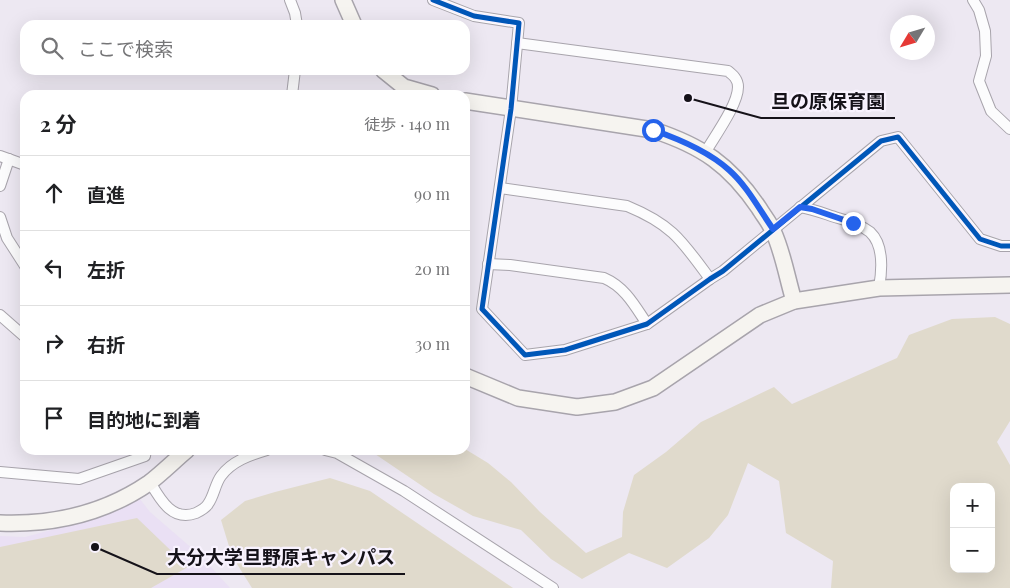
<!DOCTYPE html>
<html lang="ja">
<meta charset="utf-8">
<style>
:root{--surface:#fff;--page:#f6f6f6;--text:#202124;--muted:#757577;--line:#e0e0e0}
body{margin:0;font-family:"Playfair Display","Noto Sans JP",serif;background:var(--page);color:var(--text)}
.controls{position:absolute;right:15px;bottom:15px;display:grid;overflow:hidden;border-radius:10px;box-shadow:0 5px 20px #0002}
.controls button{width:45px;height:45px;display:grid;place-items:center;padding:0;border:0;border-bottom:1px solid var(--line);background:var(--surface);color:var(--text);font:25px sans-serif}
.compass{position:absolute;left:890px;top:15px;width:45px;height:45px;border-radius:50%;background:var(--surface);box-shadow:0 5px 20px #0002;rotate:232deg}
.stop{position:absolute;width:15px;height:15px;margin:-11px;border:4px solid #2563eb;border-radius:50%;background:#fff}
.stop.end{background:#2563eb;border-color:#fff;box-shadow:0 1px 5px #0008}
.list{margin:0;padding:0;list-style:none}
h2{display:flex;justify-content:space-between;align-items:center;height:65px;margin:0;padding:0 20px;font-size:21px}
h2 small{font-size:16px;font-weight:400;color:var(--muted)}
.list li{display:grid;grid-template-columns:32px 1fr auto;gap:15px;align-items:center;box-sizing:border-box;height:75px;padding:0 20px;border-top:1px solid var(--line)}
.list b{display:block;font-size:19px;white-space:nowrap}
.list em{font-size:16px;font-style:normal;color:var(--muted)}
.icon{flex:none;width:28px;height:28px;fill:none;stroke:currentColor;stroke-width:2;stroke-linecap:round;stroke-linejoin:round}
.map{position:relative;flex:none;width:1010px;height:588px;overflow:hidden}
.search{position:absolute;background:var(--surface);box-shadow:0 5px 20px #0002;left:20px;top:20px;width:450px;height:55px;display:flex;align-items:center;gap:12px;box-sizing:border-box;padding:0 18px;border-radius:15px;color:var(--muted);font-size:19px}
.panel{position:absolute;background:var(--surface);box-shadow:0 5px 20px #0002;left:20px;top:90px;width:450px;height:365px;border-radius:15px}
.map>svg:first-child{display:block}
</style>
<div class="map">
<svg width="1010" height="588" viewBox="0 0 1010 588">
<rect width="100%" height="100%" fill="#ede8f2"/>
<!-- built -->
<path fill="#eae0f4" d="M139,498l11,14 52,45 28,31h-230v-52l25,1 45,-12z"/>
<!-- green -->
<g fill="#e0dacc" fill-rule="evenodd">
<path d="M995,317l15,7v97l-13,21 13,23v123h-179l2,-27 -47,-28 -7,-52 -31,-18 -20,52 -19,23 -42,30 -38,-15 -47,26 -31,-20 -30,-29 -48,-14 -39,-22 -59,-40 -8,-4 98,-1 23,14 23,19 29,30 46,41 36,-16 1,-25 11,-37 32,-23 35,-30 73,-35 18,17 105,-46 12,-23 43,-16zM954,487h37v82h-37z"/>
<path d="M330,478l40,13 143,97h-261l-20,-32 -11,-36 24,-19 30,-9z"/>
<path d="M137,518l51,49 -37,21h-151v-41z"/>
</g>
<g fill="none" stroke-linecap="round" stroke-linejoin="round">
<defs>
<g id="street">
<path d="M290,0l5,13 2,12"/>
<path d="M433,0l41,16 45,7 -8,86 -29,200 43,46 40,-5 82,-26 63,-45 13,-8 158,-130 17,-4 82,102 21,7h9"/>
<path d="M973,0l6,10 6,21 1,25 -7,25 12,30 19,18"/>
<path d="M517,43l211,28c5,4 10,8 10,16 0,18 -24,50 -33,66"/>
<path d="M292,95l3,-25"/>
<path d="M0,156l25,9"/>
<path d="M0,186l9,-27"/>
<path d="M500,188l127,18c46,19 55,35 83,73"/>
<path d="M800,207c13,2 25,7 38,11 11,3 23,7 32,14 14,13 12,39 9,56"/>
<path d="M0,217l7,21 18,28"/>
<path d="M488,264l22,1 94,13c21,9 31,28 43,46"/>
<path d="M0,315l25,22"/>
<path d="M325,450l12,3 67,38 149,97"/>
<path d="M0,472l79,7 66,-23 1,-6"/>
<path d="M150,482c10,17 22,40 46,31 4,-2 10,-5 12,-9 6,-8 7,-20 13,-28 11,-15 29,-21 46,-26"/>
</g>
<g id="secondary">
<path d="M343,0l11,25"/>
<path d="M383,70l21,17 28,8"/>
<path d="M465,101l188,29c49,16 77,35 106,78 4,7 11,15 14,23 10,21 14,47 21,70"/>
<path d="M465,376l53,22 59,9 38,-5 38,-14 107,-73 34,-14 85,-13 131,-3"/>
<path d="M0,523c53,2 105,-10 149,-40 13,-10 25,-22 38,-33"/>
</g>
</defs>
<!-- street casing -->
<use href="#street" stroke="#a8a4ac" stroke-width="12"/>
<!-- secondary casing -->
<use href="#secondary" stroke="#a8a4ac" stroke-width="18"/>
<!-- street -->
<use href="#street" stroke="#fcfcfd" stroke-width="10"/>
<!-- secondary -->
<use href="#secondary" stroke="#f6f4f0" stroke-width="15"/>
<defs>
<path id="cycleway" d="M433,0l41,16 45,7 -8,86 -29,200 43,46 40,-5 82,-26 63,-45 13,-8 158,-130 17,-4 82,102 21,7h9"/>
</defs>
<!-- cycleway casing -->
<use href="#cycleway" stroke="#f8f2fe" stroke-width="8"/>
<!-- cycleway -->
<use href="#cycleway" stroke="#0057b8" stroke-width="5"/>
</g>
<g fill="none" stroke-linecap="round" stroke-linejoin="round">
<!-- route -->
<path stroke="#2563eb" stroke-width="6" d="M653,130c26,9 55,21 76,40 18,16 30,39 44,59l27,-22 12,2 41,14"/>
</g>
<!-- callouts -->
<path fill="none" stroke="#151219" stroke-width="2" d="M688 98L761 118H895M95 547L157 574H405"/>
<g fill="#151219" stroke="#f8f2fe" stroke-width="2">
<circle cx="688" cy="98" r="5"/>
<circle cx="95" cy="547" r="5"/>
</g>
<g font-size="19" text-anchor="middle" font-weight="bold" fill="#151219" stroke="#f8f2fe" stroke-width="4.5" stroke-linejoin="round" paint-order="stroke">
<text x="828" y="108">旦の原保育園</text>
<text x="281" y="564">大分大学旦野原キャンパス</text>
</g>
</svg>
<div class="controls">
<button>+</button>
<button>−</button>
</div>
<svg class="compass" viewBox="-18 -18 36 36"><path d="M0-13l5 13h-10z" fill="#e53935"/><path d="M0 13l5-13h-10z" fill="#757577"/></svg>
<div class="stop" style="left:653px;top:130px"></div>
<div class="stop end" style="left:853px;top:223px"></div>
<div class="search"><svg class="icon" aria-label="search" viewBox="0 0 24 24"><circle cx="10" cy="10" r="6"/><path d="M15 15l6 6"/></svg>ここで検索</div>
<section class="panel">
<h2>2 分<small>徒歩 · 140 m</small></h2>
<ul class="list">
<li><svg class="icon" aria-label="ahead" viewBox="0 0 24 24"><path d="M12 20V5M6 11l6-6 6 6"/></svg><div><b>直進</b></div><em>90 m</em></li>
<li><svg class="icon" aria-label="left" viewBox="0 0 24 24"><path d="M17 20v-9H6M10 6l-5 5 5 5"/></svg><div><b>左折</b></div><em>20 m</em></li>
<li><svg class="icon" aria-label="right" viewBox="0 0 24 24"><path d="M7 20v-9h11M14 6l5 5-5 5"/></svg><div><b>右折</b></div><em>30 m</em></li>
<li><svg class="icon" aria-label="arrive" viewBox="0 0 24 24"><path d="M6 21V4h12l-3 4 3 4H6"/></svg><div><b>目的地に到着</b></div></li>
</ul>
</section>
</div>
